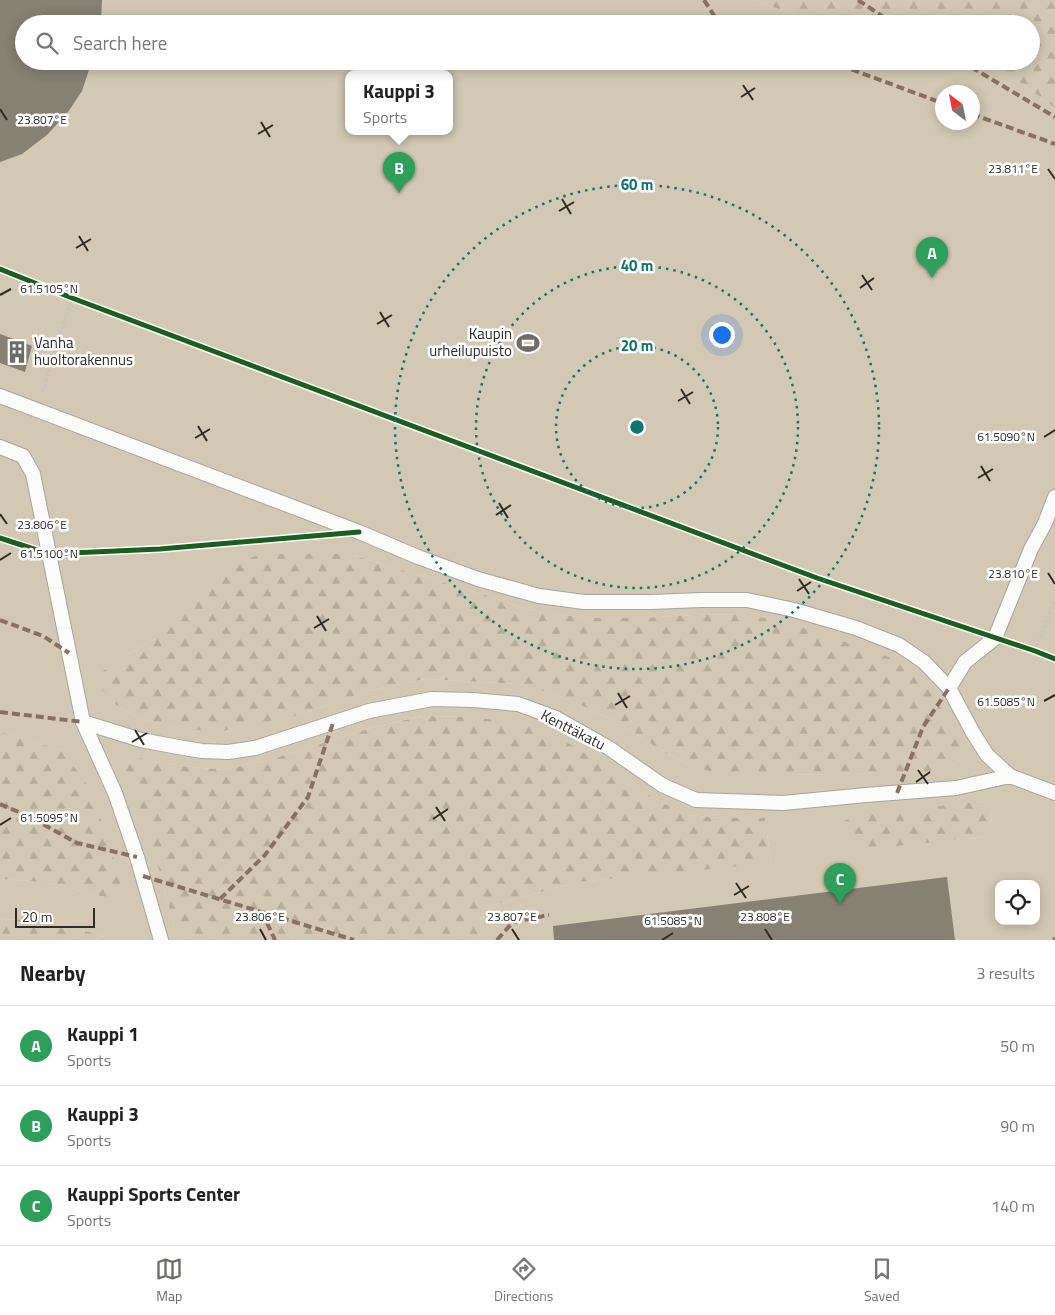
<!DOCTYPE html>
<meta charset="utf-8">
<style>
:root{--surface:#fff;--page:#f2f2f2;--text:#222;--muted:#767676;--line:#e0e0e0;--accent:#6e6c66}
body{margin:0;font-family:"Titillium Web",sans-serif;background:var(--page);color:var(--text)}
.controls{position:absolute;right:15px;bottom:15px;display:grid;overflow:hidden;border-radius:10px;box-shadow:0 2px 12px #0003}
.controls button{width:45px;height:45px;display:grid;place-items:center;padding:0;border:0;border-bottom:1px solid var(--line);background:var(--surface);color:var(--text);font:25px sans-serif}
.compass{position:absolute;left:935px;top:85px;width:45px;height:45px;border-radius:50%;background:var(--surface);box-shadow:0 2px 12px #0003;rotate:328deg}
.scale{position:absolute;left:15px;bottom:12px;width:80px;box-sizing:border-box;padding-left:5px;border:2px solid #2e2c27;border-top:0;font-size:14px;line-height:18px;white-space:nowrap;color:#2e2c27;-webkit-text-stroke:4px #fff;paint-order:stroke}
.you{position:absolute;left:721px;top:334px;width:18px;height:18px;margin:-12px;border:4px solid #fff;border-radius:50%;background:#1a73e8;box-shadow:0 0 0 8px #1a73e833}
.badge{display:grid;place-items:center;width:32px;height:32px;border-radius:50%;background:var(--accent);color:#fff;font-size:16px;font-weight:700}
.pin{position:absolute;translate:-50% -41px;filter:drop-shadow(0 1px 2px #0008)}
.pin::after{content:'';position:absolute;top:26px;width:18px;height:15px;background:inherit;clip-path:polygon(0 0,100% 0,50% 100%)}
.popup{position:absolute;left:345px;top:70px;width:108px;height:65px;box-sizing:border-box;display:grid;place-content:center;border-radius:10px;background:var(--surface);filter:drop-shadow(0 1px 4px #0005);font-size:16px;white-space:nowrap;color:var(--muted)}
.popup b{font-size:19px;color:var(--text)}
.popup::after{content:'';position:absolute;left:50%;top:100%;margin-left:-10px;border:10px solid transparent;border-top-color:var(--surface)}
.list{margin:0;padding:0;list-style:none}
h2{display:flex;justify-content:space-between;align-items:center;height:65px;margin:0;padding:0 20px;font-size:21px}
h2 small{font-size:16px;font-weight:400;color:var(--muted)}
.list li{display:grid;grid-template-columns:32px 1fr auto;gap:15px;align-items:center;box-sizing:border-box;height:80px;padding:0 20px;border-top:1px solid var(--line)}
.list b{display:block;font-size:19px;white-space:nowrap}
.list p{margin:0;font-size:16px;white-space:nowrap;color:var(--muted)}
.list em{font-size:16px;font-style:normal;color:var(--muted)}
.icon{flex:none;width:28px;height:28px;fill:none;stroke:currentColor;stroke-width:2;stroke-linecap:round;stroke-linejoin:round}
.map{position:relative;flex:none;width:1055px;height:940px;overflow:hidden}
.search{position:absolute;background:var(--surface);box-shadow:0 2px 12px #0003;left:15px;right:15px;top:15px;height:55px;display:flex;align-items:center;gap:12px;box-sizing:border-box;padding:0 18px;border-radius:28px;color:var(--muted);font-size:19px}
.sheet{height:305px;background:var(--surface)}
nav{display:flex;justify-content:space-around;align-items:center;box-sizing:border-box;height:70px;border-top:1px solid var(--line);background:var(--surface);font-size:14px;color:var(--muted)}
nav a{display:grid;justify-items:center;gap:2px}
nav .on{color:var(--accent)}
.map>svg:first-child{display:block}
</style>
<div class="map">
<svg width="1055" height="940" viewBox="0 0 1055 940">
<defs>
<pattern id="forest-firs" width="22" height="20" patternUnits="userSpaceOnUse" patternTransform="scale(1.25)"><rect width="22" height="20" fill="#d2c8b3"/><path d="M5 1l3.5 6h-7zM16 11l3.5 6h-7z" fill="#b5ac9a"/></pattern>
</defs>
<rect width="100%" height="100%" fill="#e6e3db"/>
<!-- grass -->
<path fill="#d2c8b3" fill-rule="evenodd" d="M0,0h757l7,4 58,20h-798v37h929l31,5 38,18 33,24v832h-573l-8,-13 16,-21 88,-24 193,-20 -6,-44h-40l-39,-3 -34,-18 -176,-80 -55,-1 -50,12 -102,32 -47,10 -39,-4 -32,-5 -25,-7 -4,5c25,58 39,120 56,181h-66l-55,-19 -57,-2v-40l31,2 28,4 45,12 -44,-147 -60,-18zM349,74h100v58h-100zM942,92h30v30h-30zM349,554l136,41 45,15 54,8h58l51,-3 52,-1 215,146 -17,12 -57,1 -103,2 -94,-10 -35,-19 -36,-24 -58,-26 -40,-12 -94,-5 -55,11 -81,28 -112,10 -40,-10 -25,-15 9,-46 33,-18zM982,801l10,10 -1,14 -8,12 -133,13 -4,-30zM999,884h37v37h-37z"/>
<!-- forest -->
<g fill="url(#forest-firs)">
<path d="M757,0h298v108l-33,-24 -38,-18 -31,-5h78v-37h-209l-58,-20z"/>
<path d="M260,554h89l136,41 45,15 54,8h58l51,-3 52,-1 47,10 97,33 21,15 24,23 25,48 1,17 -17,12 -160,3 -63,-1 -31,-9 -35,-19 -36,-24 -58,-26 -40,-12 -95,-5 -54,11 -81,28 -37,8 -38,6 -37,-4 -40,-10 -25,-15 -12,-15 1,-16 20,-15 33,-18 60,-66z"/>
<path d="M422,716l54,1 52,10 42,17 82,53 34,18 39,3h40l6,45 -193,19 -88,24 -16,21 8,13h-304c-17,-61 -31,-123 -57,-181l5,-5 25,7 32,5 39,4 47,-10 102,-32z"/>
<path d="M0,732l60,18 24,29 15,35 19,59 5,22 -19,2 -45,-12 -28,-4 -31,-2z"/>
<path d="M982,801l10,9 -1,15 -8,12 -133,14 -5,-31 19,-5z"/>
<path d="M0,919l57,2 55,19h-112z"/>
</g>
<!-- building -->
<g fill="#868173">
<path d="M0,0h102l-1,24h-77v37h68l-10,30 -14,21 -21,23 -25,19 -22,8z"/>
<path d="M0,334l32,12 -7,26 -25,-9z"/>
<path d="M947,877l8,63h-401l-1,-14z"/>
</g>
<g fill="none" stroke-linecap="round" stroke-linejoin="round">
<defs>
<g id="lane">
<path d="M0,396l359,136 59,25 60,22 61,17 45,6h67l50,-2h46l47,10 62,18 43,17 25,17 25,26 23,43 15,24 23,21"/>
<path d="M0,447l23,9 10,18 50,248 32,71 22,64 24,83"/>
<path d="M949,688l16,-26 30,-24 36,-89 14,-26 10,-26"/>
<path d="M83,722l58,18 37,7 24,4 26,1 27,-4 114,-37 63,-12 41,1 45,4 38,14 53,30 53,37 34,15 87,3 83,-8 90,-7 54,-12 45,17"/>
</g>
</defs>
<!-- lane casing -->
<use href="#lane" stroke="#a7a5a0" stroke-width="16"/>
<!-- path -->
<g stroke="#c5c5c3" stroke-width="3" stroke-dasharray="2.5 2.5" stroke-linecap="butt">
<path d="M43,391l29,-93"/>
<path d="M1035,651l20,-52"/>
</g>
<!-- lane -->
<use href="#lane" stroke="#fbfbfa" stroke-width="14"/>
<!-- quiet -->
<g stroke="#8d6e63" stroke-width="4" stroke-dasharray="8 4" stroke-linecap="butt">
<path d="M704,0l13,20 9,4"/>
<path d="M858,0l36,24"/>
<path d="M829,61l113,42"/>
<path d="M961,61l94,56"/>
<path d="M972,114l83,30"/>
<path d="M0,620l43,16 26,17"/>
<path d="M0,712l83,10"/>
<path d="M897,793l26,-66 26,-39"/>
<path d="M0,804l30,13 47,26 60,14"/>
<path d="M143,876l211,64"/>
<path d="M220,899l45,-44 43,-58 25,-74"/>
<path d="M262,912l13,28"/>
<path d="M497,940l16,-18 36,-7"/>
<path d="M1054,940l1,-2"/>
</g>
<defs>
<g id="cycleway">
<path d="M0,269l72,29 745,280 218,73 20,8"/>
<path d="M0,538l49,16 111,-5 199,-17"/>
</g>
</defs>
<!-- cycleway casing -->
<use href="#cycleway" stroke="#fff" stroke-width="8"/>
<!-- cycleway -->
<use href="#cycleway" stroke="#1b5e20" stroke-width="5"/>
</g>
<!-- ticks -->
<path fill="none" stroke="#2e2c27" stroke-width="2" d="M743,85l10,15M741,97l14,-9M0,109l7,11M261,122l9,15M258,134l15,-9M1048,169l7,10M562,199l9,15M559,211l15,-9M79,236l9,15M76,248l15,-9M862,275l10,15M860,288l14,-10M0,295l11,-6M380,312l9,15M377,324l15,-9M681,389l9,15M678,401l15,-9M198,426l9,15M1044,437l11,-7M195,438l15,-9M981,466l9,15M978,478l15,-9M499,503l9,15M0,514l7,10M496,515l15,-10M0,560l11,-7M1048,573l7,11M799,579l10,15M797,591l14,-9M317,616l9,15M314,628l15,-9M618,693l9,15M1044,701l11,-6M615,705l15,-9M135,730l9,15M132,742l15,-9M918,770l10,14M916,782l14,-10M436,807l9,14M433,819l15,-10M0,825l11,-7M736,883l10,15M734,895l15,-9M260,929l6,11M512,929l7,11M765,929l7,11M662,940l11,-7"/>
<!-- distance rings -->
<g fill="none" stroke="#0f766e" stroke-width="2.5" stroke-dasharray="2.5 5">
<circle cx="637" cy="427" r="81"/>
<circle cx="637" cy="427" r="161"/>
<circle cx="637" cy="427" r="242"/>
</g>
<!-- icons -->
<defs>
<symbol id="stadium-bare" viewBox="-9 -9 18 18"><path d="M0-5a6.5 5 0 1 0 0 10a6.5 5 0 1 0 0-10ZM-3.5-1.8h7v3.6h-7Z" fill="#6e6c66" stroke="#fff" stroke-width="2.5" paint-order="stroke"/></symbol>
<symbol id="building-bare" viewBox="-9 -9 18 18"><path d="M-4-6H4V6H1V3H-1V6H-4ZM-2.5-4.3h1.7v1.8h-1.7ZM.8-4.3h1.7v1.8H.8ZM-2.5-1h1.7V.8h-1.7ZM.8-1h1.7V.8H.8Z" fill="#6e6c66" stroke="#fff" stroke-width="2.5" paint-order="stroke"/></symbol>
</defs>
<g fill-rule="evenodd">
<use href="#stadium-bare" x="512" y="327" width="32" height="32"/>
<use href="#building-bare" x="1" y="336" width="32" height="32"/>
</g>
<g text-anchor="middle" stroke-width="5" stroke-linejoin="round" paint-order="stroke">
<!-- poi labels -->
<g font-size="15" fill="#2e2c27" stroke="#fff" text-anchor="end">
<text x="512" y="339">Kaupin<tspan x="512" dy="17">urheilupuisto</tspan></text>
<text x="34" y="348" text-anchor="start">Vanha<tspan x="34" dy="17">huoltorakennus</tspan></text>
</g>
<!-- street labels -->
<g font-size="15" fill="#2e2c27" stroke="#fff">
<text transform="translate(573 730) rotate(27)" y="5">Kenttäkatu</text>
</g>
</g>
<g font-size="12" text-anchor="middle" fill="#2e2c27" stroke="#fff" stroke-width="5" stroke-linejoin="round" paint-order="stroke">
<text x="42" y="124">23.807°E</text>
<text x="1013" y="173">23.811°E</text>
<text x="49" y="293">61.5105°N</text>
<text x="1006" y="441">61.5090°N</text>
<text x="42" y="529">23.806°E</text>
<text x="49" y="558">61.5100°N</text>
<text x="1013" y="578">23.810°E</text>
<text x="1006" y="706">61.5085°N</text>
<text x="49" y="822">61.5095°N</text>
<text x="260" y="921">23.806°E</text>
<text x="512" y="921">23.807°E</text>
<text x="765" y="921">23.808°E</text>
<text x="673" y="925">61.5085°N</text>
</g>
<circle cx="637" cy="427" r="8" fill="#0f766e" stroke="#fff" stroke-width="2.5"/>
<g font-size="15" text-anchor="middle" font-weight="bold" fill="#0f766e" stroke="#fff" stroke-width="5" stroke-linejoin="round" paint-order="stroke">
<text x="637" y="190">60 m</text>
<text x="637" y="271">40 m</text>
<text x="637" y="351">20 m</text>
</g>
</svg>
<div class="controls">
<button><svg class="icon" aria-label="locate" viewBox="0 0 24 24"><circle cx="12" cy="12" r="6"/><path d="M12 2v4M12 18v4M2 12h4M18 12h4"/></svg></button>
</div>
<svg class="compass" viewBox="-18 -18 36 36"><path d="M0-13l5 13h-10z" fill="#e53935"/><path d="M0 13l5-13h-10z" fill="#767676"/></svg>
<div class="scale">20 m</div>
<div class="you"></div>
<div class="pin badge" style="left:932px;top:278px;background:#2e9e5b">A</div>
<div class="pin badge" style="left:399px;top:193px;background:#2e9e5b">B</div>
<div class="popup"><b>Kauppi 3</b>Sports</div>
<div class="pin badge" style="left:840px;top:904px;background:#2e9e5b">C</div>
<div class="search"><svg class="icon" aria-label="search" viewBox="0 0 24 24"><circle cx="10" cy="10" r="6"/><path d="M15 15l6 6"/></svg>Search here</div>
</div>
<section class="sheet">
<h2>Nearby<small>3 results</small></h2>
<ul class="list">
<li><span class="badge" style="background:#2e9e5b">A</span><div><b>Kauppi 1</b><p>Sports</p></div><em>50 m</em></li>
<li><span class="badge" style="background:#2e9e5b">B</span><div><b>Kauppi 3</b><p>Sports</p></div><em>90 m</em></li>
<li><span class="badge" style="background:#2e9e5b">C</span><div><b>Kauppi Sports Center</b><p>Sports</p></div><em>140 m</em></li>
</ul>
</section>
<nav>
<a class="on"><svg class="icon" aria-label="map" viewBox="0 0 24 24"><path d="M3 6l6-2 6 2 6-2v14l-6 2-6-2-6 2zM9 4v14M15 6v14"/></svg>Map</a>
<a><svg class="icon" aria-label="directions" viewBox="0 0 24 24"><path d="M12 3l9 9-9 9-9-9zM9 14v-3h6M13 9l2 2-2 2"/></svg>Directions</a>
<a><svg class="icon" aria-label="saved" viewBox="0 0 24 24"><path d="M7 4h10v16l-5-4-5 4z"/></svg>Saved</a>
</nav>
